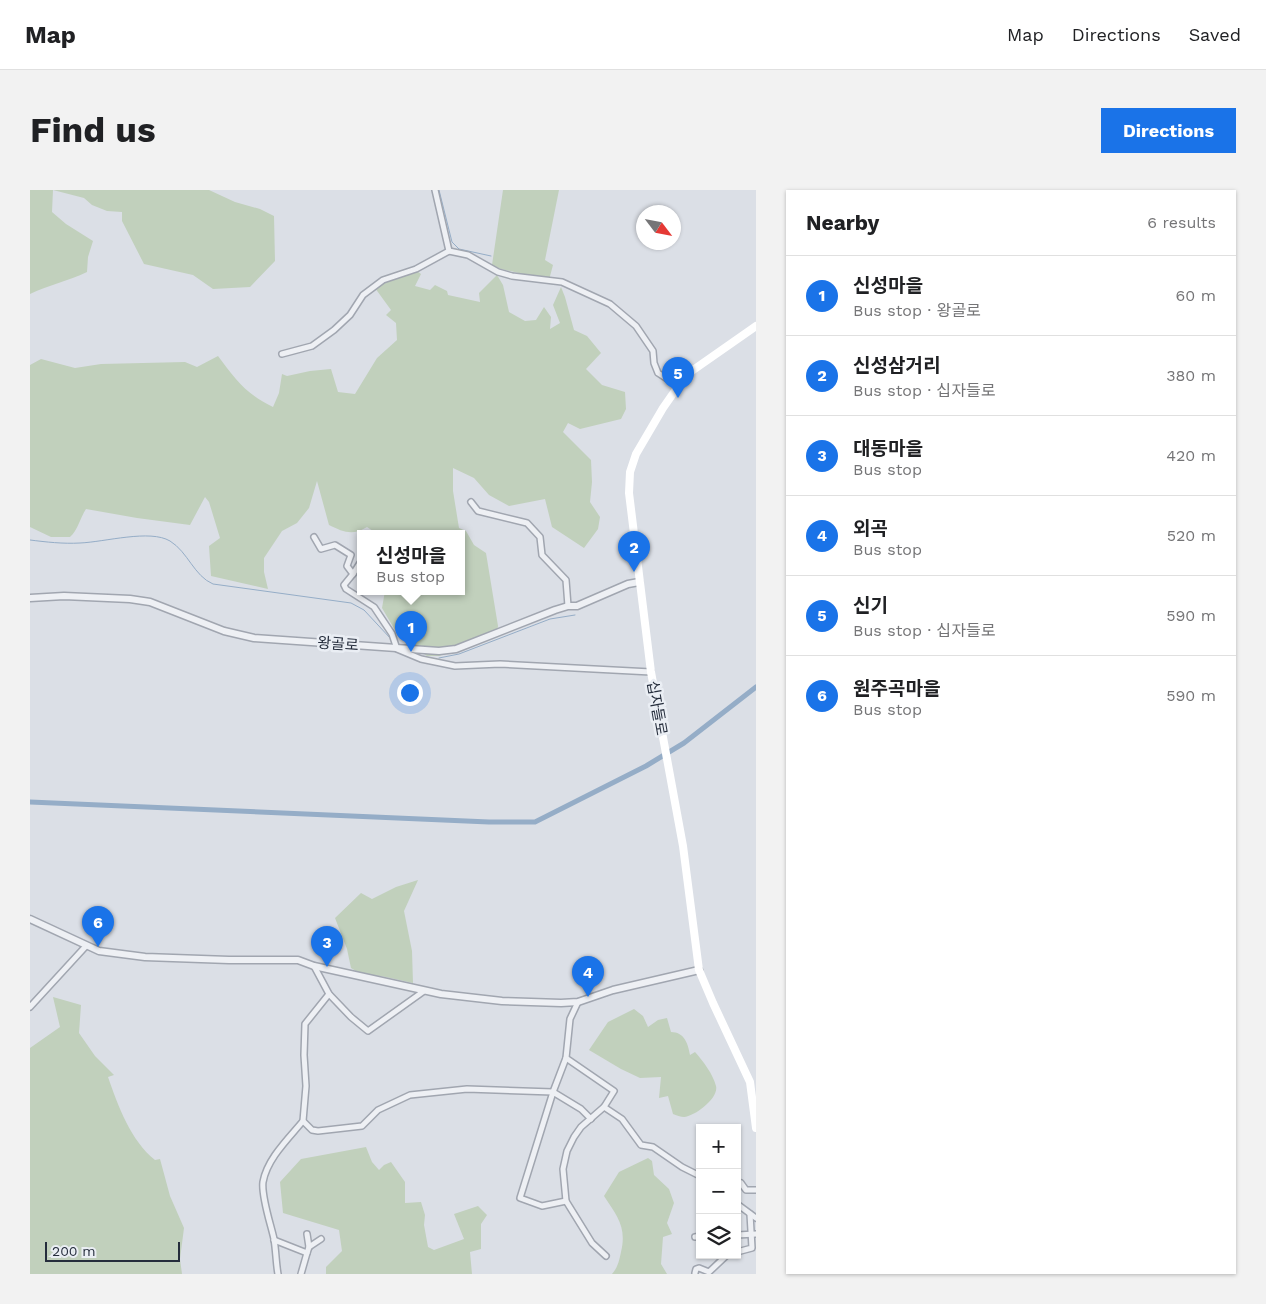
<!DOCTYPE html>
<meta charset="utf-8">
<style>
:root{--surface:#fff;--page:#f2f2f2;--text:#202124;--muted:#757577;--line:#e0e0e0;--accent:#1a73e8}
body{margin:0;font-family:"Work Sans","Noto Sans KR",sans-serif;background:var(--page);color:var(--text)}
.controls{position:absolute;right:15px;bottom:15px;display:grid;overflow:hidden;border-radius:0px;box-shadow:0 1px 4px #0004}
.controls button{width:45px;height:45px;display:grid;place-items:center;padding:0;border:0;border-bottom:1px solid var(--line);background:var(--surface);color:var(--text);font:25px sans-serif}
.compass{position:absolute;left:606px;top:15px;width:45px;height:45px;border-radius:50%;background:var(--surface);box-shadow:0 1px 4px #0004;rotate:122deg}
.scale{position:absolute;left:15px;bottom:12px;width:135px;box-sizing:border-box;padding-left:5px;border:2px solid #252d3c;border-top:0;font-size:14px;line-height:18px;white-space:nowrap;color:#252d3c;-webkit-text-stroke:4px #eaeef4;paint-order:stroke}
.you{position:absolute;left:379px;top:502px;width:18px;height:18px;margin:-12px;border:4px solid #fff;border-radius:50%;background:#1a73e8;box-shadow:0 0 0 8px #1a73e833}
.badge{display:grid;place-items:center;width:32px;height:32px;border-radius:50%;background:var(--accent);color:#fff;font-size:16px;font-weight:700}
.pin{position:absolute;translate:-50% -41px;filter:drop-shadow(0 1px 2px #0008)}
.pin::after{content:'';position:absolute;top:26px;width:18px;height:15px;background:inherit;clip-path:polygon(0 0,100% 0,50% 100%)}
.popup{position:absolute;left:327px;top:340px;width:108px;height:65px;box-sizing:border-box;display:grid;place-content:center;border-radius:0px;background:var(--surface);filter:drop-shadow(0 1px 4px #0005);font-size:16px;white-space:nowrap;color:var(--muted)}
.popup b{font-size:19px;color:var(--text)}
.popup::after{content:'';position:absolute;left:50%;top:100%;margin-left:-10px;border:10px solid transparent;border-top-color:var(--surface)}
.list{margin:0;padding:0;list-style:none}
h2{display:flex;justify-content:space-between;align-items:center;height:65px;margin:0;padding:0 20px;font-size:21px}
h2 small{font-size:16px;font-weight:400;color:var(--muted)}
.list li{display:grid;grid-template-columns:32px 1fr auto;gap:15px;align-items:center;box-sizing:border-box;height:80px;padding:0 20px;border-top:1px solid var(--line)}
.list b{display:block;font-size:19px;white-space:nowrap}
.list p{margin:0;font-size:16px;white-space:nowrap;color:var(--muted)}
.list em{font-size:16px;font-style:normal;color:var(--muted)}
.icon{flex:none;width:28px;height:28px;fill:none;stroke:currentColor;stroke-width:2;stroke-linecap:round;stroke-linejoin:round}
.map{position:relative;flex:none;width:726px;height:1084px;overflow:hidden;border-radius:0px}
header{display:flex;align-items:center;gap:30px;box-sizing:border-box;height:70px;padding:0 25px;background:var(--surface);border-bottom:1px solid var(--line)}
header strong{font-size:24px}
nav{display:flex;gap:28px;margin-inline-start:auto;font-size:18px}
.intro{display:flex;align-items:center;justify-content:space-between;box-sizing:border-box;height:120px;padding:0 30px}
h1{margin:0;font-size:35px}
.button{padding:12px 22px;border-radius:0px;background:var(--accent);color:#fff;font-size:18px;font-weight:700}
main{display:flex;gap:30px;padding:0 30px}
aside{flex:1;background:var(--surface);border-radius:0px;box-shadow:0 1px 4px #0004}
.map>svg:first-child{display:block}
</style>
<header>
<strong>Map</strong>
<nav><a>Map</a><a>Directions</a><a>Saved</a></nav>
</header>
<div class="intro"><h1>Find us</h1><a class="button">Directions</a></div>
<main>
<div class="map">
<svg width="726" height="1084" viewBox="0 0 726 1084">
<rect width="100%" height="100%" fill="#dbdfe6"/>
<!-- green -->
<g fill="#c1d0bc">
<path d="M0,0h179l26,12 25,7 14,7 1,45 -25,26 -37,2 -20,-14 -49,-11 -22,-43v-9l-15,-1 -15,-6 -8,-7 -31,-8 -1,22 14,12 27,17 -5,16 -1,15c-19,9 -38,13 -57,22z"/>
<path d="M473,0h56l-14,70 8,5 -4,15 -48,-11 -9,-4z"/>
<path d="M387,81l4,3 -6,12 15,4 5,-5 12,6 1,4 32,7 -1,-9 18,-18 6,10 6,27 16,9 11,-1 8,-13 7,10 -1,12 10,-6 -7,-18 8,-18 4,10 9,33 13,6 14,17 -15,16 16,16 23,7 1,17 -5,10 -41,10 -12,-6 -5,9 28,28 1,22 -2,20 10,15 -2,12 -14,19 -32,-21 -7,-28 -36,7 -20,-11 -15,-17 -21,-10v23l6,37 7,3 8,14 12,8 12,73 -2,11 -57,19h-12l-28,-19 -17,-29 3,-17h76v-58h-85l-9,-6c-14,9 -24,5 -38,-2l-12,-44 -8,27 -12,15 -15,8 -18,27v14l4,17 -57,-13 -2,-30 11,-8 -11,-36 -4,-5 -15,28 -53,-7 -51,-9c-6,9 -8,21 -16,28h-19l-21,-10v-162l11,-6 34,9 26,-4 84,-2 12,5 21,-11c17,23 28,38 55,51l6,-14 3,-19 5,2 23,-5 21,-2 7,23 17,2 22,-36 20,-18 -1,-17 -10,-8 5,-5 -16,-22 9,-7z"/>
<path d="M388,690l-14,31 8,40 1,32 -32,-7 -19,-1 -11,-7 -4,-19 -12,-31 26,-25 11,6 24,-12z"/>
<path d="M23,807l28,8 -2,28 16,23 19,19 -6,2c10,29 23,64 47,83l5,-1 10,37 14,32 -4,31 2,15h-152v-226l30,-21z"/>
<path d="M604,819l9,7 5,11 10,-7 9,-2 4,14c13,0 17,11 19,23l5,-3c8,9 18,22 21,34 3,12 -21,30 -32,31 -3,0 -8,-2 -11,-3l-5,-18 -9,2 2,-21 -21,1 -19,-9 -32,-19 19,-28z"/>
<path d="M336,957l6,15 7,8 5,-5 7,-3 14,20v21l16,-1 4,13 -1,10 4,22 6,3 30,-11 -10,-25 24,-8 9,9 -6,9v25l-11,3 2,22h-146v-7l16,-16 -3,-21 -56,-17 -3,-31 21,-23z"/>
<path d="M618,968l4,3 2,14 15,14 5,14 -7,20 5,11 -9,3 -2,27 6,10h-55c6,-7 7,-13 9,-22 6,-25 -4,-36 -17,-56l15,-24z"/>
</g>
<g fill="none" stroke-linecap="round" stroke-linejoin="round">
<!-- stream -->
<g stroke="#95adc7" stroke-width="1">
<path d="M409,0l13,52 7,7 32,7"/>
<path d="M0,350c16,2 33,4 50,3 25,-1 70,-14 90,-2 18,11 24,35 43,43l138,19 13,7 27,29"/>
<path d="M409,468l20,-4 91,-35 25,-4"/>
</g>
<!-- canal -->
<path stroke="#95adc7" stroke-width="5" d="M0,612l459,20h46l111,-56 38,-23 72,-56"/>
<defs>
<g id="minor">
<path d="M405,0l14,61"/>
<path d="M252,164l30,-8 22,-16 16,-15 13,-20 20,-15 33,-11 33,-18 19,4 30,17 14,4 50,6 48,22 26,22 17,25 1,12 4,10 20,13"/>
<path d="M441,312l7,9 49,12 13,14 2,18 24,25 2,26"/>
<path d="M284,347l7,12 14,-4 16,10 -4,11 6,8 -9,11 2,4 28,18 18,27 5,15 24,10 34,7 45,-2 151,8"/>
<path d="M323,384l7,-11"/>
<path d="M284,776l15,28 22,23 17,14 56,-40"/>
<path d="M299,804l-24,30 -1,31 2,31 -3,35 9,9 6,1 44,-5 16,-16 32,-15 57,-6 86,3 13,-34"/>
<path d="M548,812l-8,17 -4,39 48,33 -10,16 18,12 19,26 12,2 29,20 18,9"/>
<path d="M0,817l56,-61"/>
<path d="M574,917l-23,20 -7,10 -7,14 -4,18 3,32 26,42 14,13"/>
<path d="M711,993l5,7h10"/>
<path d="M536,1011l-24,5 -22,-8 33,-106 28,17 10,10"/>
<path d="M707,1014l19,14"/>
<path d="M277,1044l2,13"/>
<path d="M707,1045l19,-1"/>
<path d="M665,1047l5,-1"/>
<path d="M244,1050l33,13 -6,21"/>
<path d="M707,1062l15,-4 -2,-34"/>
<path d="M277,1063l2,-6 12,-8"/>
<path d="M665,1083l1,-4 3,-1 10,4 18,-17"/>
<path d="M248,1084c-2,-11 -2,-23 -4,-35 -3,-14 -13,-43 -11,-57 4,-23 25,-43 40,-61"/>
</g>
<g id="tertiary">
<path d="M0,408l34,-2 66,3 20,3 74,29 30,7 185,13 17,-2 99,-39 13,-4h9l51,-22 11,-2"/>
<path d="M0,729l69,32 46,6 84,3h69l16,6 127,28 61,7 59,2 17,-1 35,-12 86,-20"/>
</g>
</defs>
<!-- minor casing -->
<use href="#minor" stroke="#a1a6b0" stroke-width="8"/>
<!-- tertiary casing -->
<use href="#tertiary" stroke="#a1a6b0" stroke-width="9"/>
<!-- minor -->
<use href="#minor" stroke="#eef0f4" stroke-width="5"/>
<!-- tertiary -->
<use href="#tertiary" stroke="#eef0f4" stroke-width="6"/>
<!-- secondary -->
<path stroke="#fff" stroke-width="8" d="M726,136l-70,49 -23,33 -27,46 -6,18 -1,21 22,179 32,174 16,124 14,33 37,79 6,46"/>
</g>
<g text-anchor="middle" stroke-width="5" stroke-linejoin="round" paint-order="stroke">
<!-- street labels -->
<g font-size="15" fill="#252d3c" stroke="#eaeef4">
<text transform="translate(308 454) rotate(4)" y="5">왕골로</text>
<text transform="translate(627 518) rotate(80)" y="5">십자들로</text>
</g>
</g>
</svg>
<div class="controls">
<button>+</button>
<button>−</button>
<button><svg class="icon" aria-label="layers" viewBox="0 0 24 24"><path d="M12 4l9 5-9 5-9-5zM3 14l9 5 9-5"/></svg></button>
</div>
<svg class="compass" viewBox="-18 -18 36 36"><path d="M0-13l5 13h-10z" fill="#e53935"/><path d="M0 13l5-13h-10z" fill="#757577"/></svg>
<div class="scale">200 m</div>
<div class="you"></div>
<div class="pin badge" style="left:381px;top:462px">1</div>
<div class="popup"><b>신성마을</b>Bus stop</div>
<div class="pin badge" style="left:604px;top:382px">2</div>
<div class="pin badge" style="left:297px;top:777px">3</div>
<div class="pin badge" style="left:558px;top:807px">4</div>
<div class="pin badge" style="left:648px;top:208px">5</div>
<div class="pin badge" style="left:68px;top:757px">6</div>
</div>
<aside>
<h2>Nearby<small>6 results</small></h2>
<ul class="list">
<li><span class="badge">1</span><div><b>신성마을</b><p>Bus stop · 왕골로</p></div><em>60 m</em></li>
<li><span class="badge">2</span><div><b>신성삼거리</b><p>Bus stop · 십자들로</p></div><em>380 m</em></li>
<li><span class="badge">3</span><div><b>대동마을</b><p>Bus stop</p></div><em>420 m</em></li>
<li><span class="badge">4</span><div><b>외곡</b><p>Bus stop</p></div><em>520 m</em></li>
<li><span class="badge">5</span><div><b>신기</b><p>Bus stop · 십자들로</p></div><em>590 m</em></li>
<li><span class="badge">6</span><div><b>원주곡마을</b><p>Bus stop</p></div><em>590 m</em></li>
</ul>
</aside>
</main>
